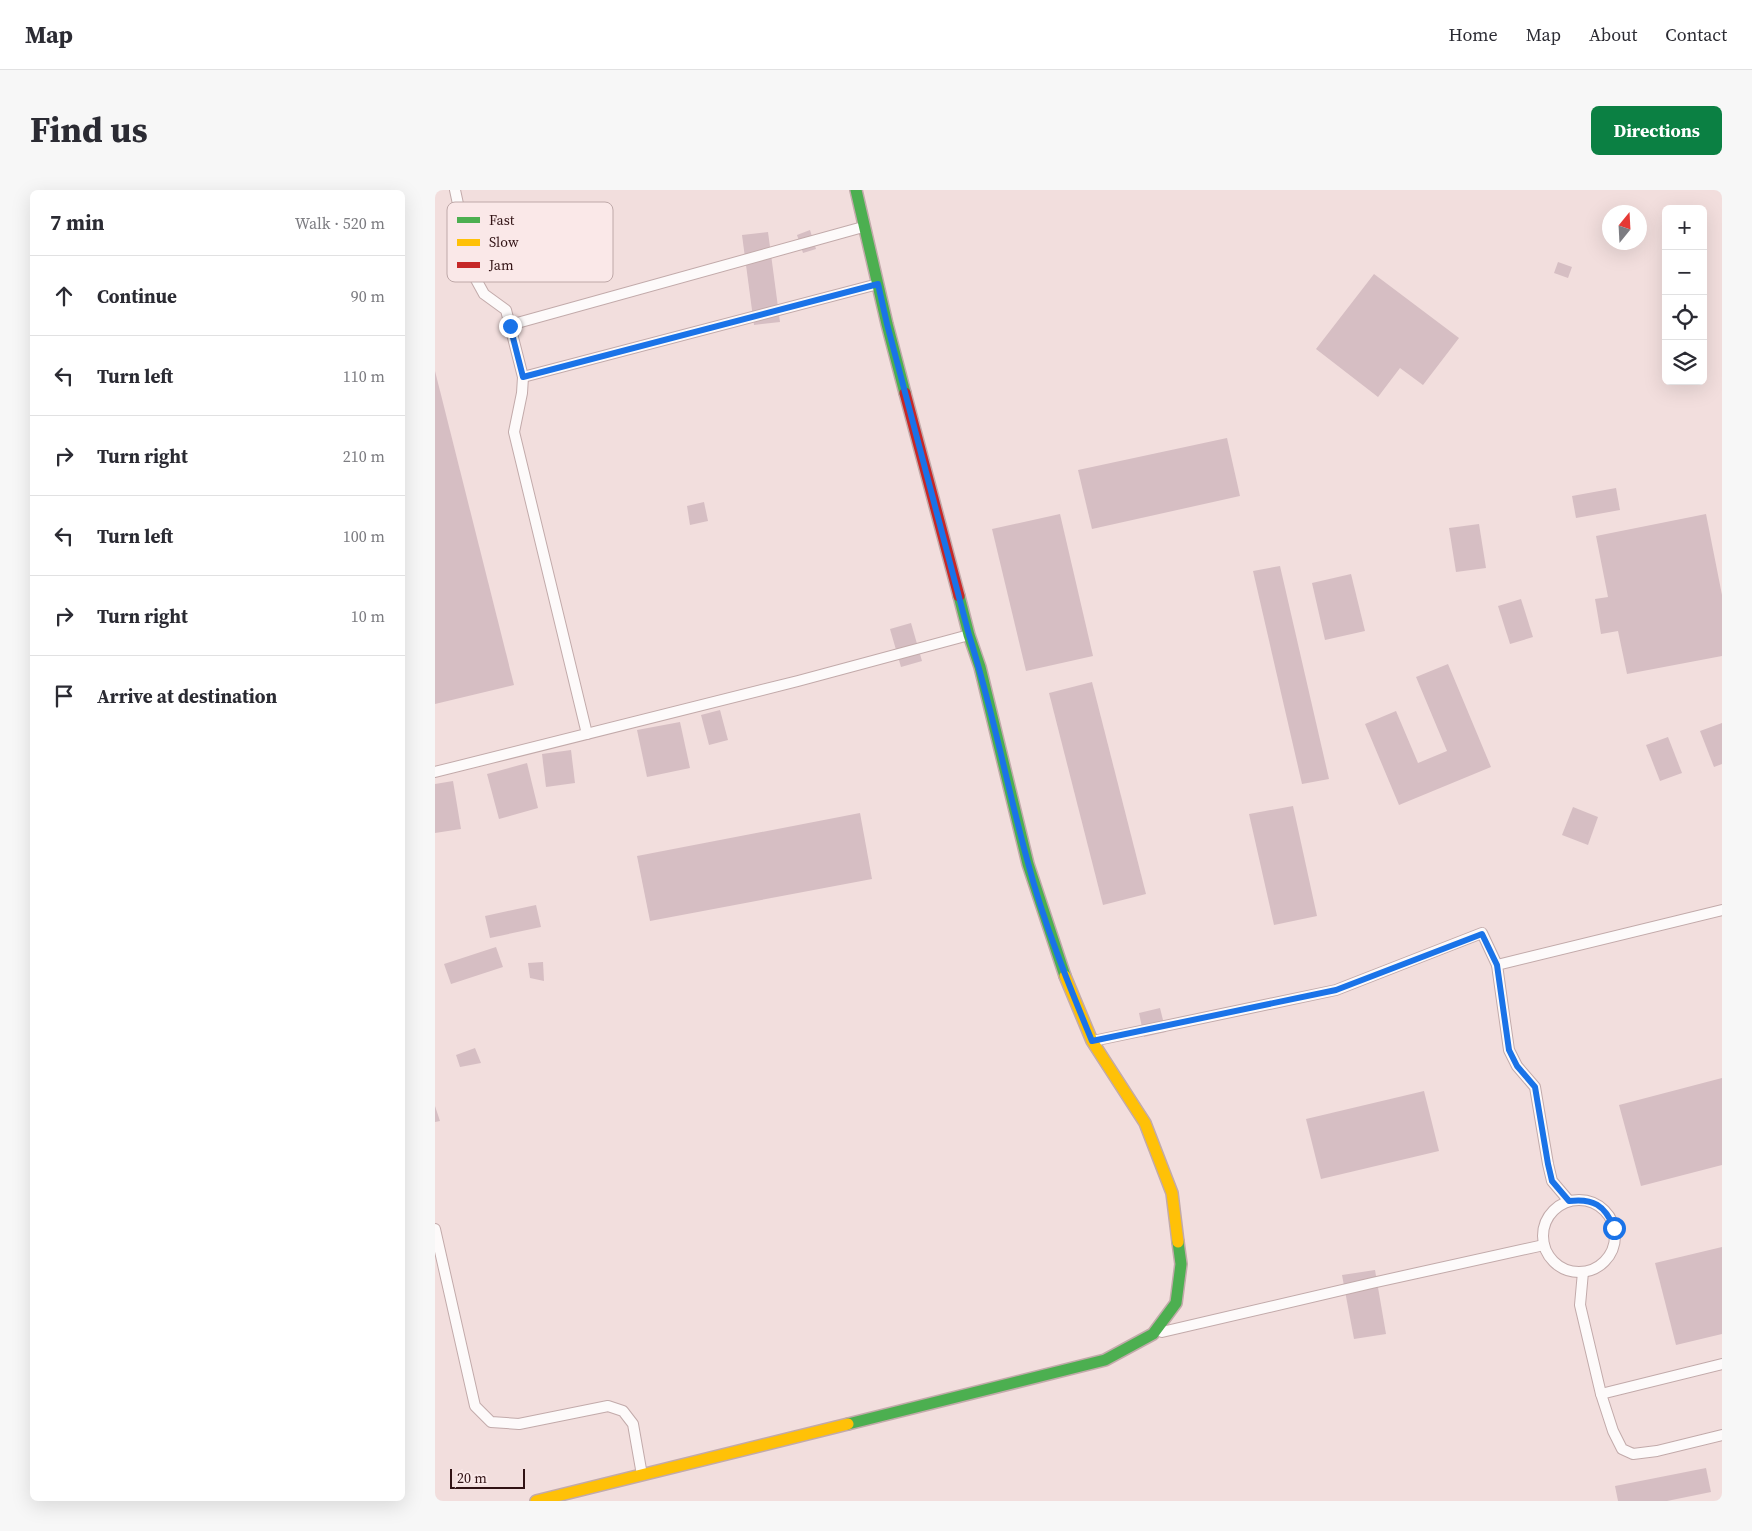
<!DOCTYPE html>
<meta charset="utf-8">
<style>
:root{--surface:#fff;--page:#f7f7f7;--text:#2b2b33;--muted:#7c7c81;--line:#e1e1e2;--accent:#0b8043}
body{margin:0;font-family:"Source Serif 4",serif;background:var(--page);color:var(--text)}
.controls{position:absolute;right:15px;top:15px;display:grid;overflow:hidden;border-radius:8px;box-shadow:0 5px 20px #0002}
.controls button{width:45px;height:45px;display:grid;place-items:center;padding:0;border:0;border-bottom:1px solid var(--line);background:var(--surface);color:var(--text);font:25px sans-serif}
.compass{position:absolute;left:1167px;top:15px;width:45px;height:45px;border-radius:50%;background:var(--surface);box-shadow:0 5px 20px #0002;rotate:18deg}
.scale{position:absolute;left:15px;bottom:12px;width:75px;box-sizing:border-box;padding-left:5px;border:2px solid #311214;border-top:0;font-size:14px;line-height:18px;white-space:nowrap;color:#311214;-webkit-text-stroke:4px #fae8e8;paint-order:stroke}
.stop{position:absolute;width:15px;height:15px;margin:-11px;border:4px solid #1a73e8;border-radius:50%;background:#fff}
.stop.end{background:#1a73e8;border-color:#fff;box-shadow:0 1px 5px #0008}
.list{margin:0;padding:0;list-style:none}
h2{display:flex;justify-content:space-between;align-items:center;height:65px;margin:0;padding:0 20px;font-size:21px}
h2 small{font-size:16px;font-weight:400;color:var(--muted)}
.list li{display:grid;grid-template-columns:32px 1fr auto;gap:15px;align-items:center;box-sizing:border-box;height:80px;padding:0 20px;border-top:1px solid var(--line)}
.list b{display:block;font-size:19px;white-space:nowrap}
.list em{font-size:16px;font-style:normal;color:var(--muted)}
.icon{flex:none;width:28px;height:28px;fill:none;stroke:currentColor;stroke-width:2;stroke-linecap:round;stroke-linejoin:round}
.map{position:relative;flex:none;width:1287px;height:1311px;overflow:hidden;border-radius:8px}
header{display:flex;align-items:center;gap:30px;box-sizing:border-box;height:70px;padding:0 25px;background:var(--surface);border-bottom:1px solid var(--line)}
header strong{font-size:24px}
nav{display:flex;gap:28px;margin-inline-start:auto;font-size:18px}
.intro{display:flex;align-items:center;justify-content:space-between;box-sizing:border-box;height:120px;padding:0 30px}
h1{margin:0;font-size:35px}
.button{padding:12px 22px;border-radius:8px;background:var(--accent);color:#fff;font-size:18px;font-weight:700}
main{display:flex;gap:30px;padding:0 30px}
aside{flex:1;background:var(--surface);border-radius:8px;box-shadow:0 5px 20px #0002}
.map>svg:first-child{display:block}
</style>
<header>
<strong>Map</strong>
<nav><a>Home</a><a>Map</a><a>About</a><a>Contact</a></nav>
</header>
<div class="intro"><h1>Find us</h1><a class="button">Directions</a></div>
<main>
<aside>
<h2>7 min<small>Walk · 520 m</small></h2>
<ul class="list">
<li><svg class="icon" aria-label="ahead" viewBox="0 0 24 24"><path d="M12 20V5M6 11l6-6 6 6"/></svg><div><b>Continue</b></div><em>90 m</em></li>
<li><svg class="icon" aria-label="left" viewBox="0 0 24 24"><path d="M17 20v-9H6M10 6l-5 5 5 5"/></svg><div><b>Turn left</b></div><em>110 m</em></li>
<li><svg class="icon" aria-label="right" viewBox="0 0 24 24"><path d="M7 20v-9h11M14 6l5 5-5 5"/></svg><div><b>Turn right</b></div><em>210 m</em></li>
<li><svg class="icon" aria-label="left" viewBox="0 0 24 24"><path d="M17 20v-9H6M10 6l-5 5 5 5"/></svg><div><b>Turn left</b></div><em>100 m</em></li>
<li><svg class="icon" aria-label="right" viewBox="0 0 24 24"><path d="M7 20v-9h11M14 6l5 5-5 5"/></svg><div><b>Turn right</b></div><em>10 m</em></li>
<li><svg class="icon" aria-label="arrive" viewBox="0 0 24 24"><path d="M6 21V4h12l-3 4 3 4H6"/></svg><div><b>Arrive at destination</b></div></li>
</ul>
</aside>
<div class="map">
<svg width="1287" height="1311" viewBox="0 0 1287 1311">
<rect width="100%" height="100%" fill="#f2dedd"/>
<!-- building -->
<g fill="#d6bec3">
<path d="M375,40l6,19 -13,4 -6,-18z"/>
<path d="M333,42l12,90 -26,3 -12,-90z"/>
<path d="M1123,72l14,5 -4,11 -14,-5z"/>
<path d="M939,84l85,64 -36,47 -23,-17 -22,29 -62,-48z"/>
<path d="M0,181l79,314 -79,19z"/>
<path d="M792,248l13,58 -148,33 -14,-59z"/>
<path d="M1181,298l4,22 -44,8 -4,-22z"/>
<path d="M269,312l4,19 -18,4 -3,-19z"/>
<path d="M625,324l33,142 -67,15 -34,-142z"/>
<path d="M1271,324l16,81v61l-95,18 -9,-43 -17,3 -6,-35 13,-2 -12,-61z"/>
<path d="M1044,334l7,44 -30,4 -7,-44z"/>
<path d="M845,376l49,213 -27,5 -49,-213z"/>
<path d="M916,384l14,57 -40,9 -13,-57z"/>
<path d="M1086,409l12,38 -23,7 -12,-38z"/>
<path d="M476,433l11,38 -21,6 -11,-38z"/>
<path d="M1013,474l43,103 -92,38 -34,-81 31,-13 22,52 29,-12 -31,-74z"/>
<path d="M657,492l54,212 -43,11 -54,-212z"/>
<path d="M285,520l8,30 -19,5 -8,-30z"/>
<path d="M245,532l10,46 -43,9 -10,-47z"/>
<path d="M1287,533v41l-8,3 -14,-36z"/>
<path d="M1233,547l14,36 -22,8 -14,-36z"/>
<path d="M136,560l4,33 -29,4 -4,-33z"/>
<path d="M92,573l11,45 -39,11 -12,-45z"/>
<path d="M18,591l8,48 -26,4v-49z"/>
<path d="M858,616l24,110 -43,9 -25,-111z"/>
<path d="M1138,617l25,10 -10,28 -26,-10z"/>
<path d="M425,623l12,66 -222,42 -13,-65z"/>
<path d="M101,715l5,22 -51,11 -5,-22z"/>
<path d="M61,757l7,20 -52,17 -7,-20z"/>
<path d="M108,772l1,19 -14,-3 -2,-15z"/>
<path d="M725,818l6,24 -22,5 -5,-24z"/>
<path d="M40,858l6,15 -21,4 -4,-12z"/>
<path d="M1287,888v87l-81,21 -22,-81z"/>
<path d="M989,901l15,60 -118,28 -15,-60z"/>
<path d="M0,916l5,15 -5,1z"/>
<path d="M1287,1057v87l-46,11 -21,-82z"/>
<path d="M940,1080l11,64 -32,5 -12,-64z"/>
<path d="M1271,1278l5,24 -44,9h-49l-3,-15z"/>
</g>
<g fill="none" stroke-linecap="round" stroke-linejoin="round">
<defs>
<g id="lane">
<path d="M20,0l18,84 11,20 22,16 17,67 -1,16 -8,39 73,302"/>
<path d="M75,135l353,-98"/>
<path d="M88,187l355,-93"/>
<path d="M0,582l363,-91 171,-46"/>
<path d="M658,851l243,-51 146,-57 15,32"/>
<circle cx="1144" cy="1046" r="36"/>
<path d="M1134,1011l-17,-20 -4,-17 -13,-77 -18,-21 -8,-16 -12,-85 225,-55"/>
<path d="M0,1039l40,177 16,16 28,2 89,-18 15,5 10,13 9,51"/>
<path d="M1148,1082l-3,33 21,89 12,37 9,18 11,5 24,-3 65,-16"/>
<path d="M727,1142l210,-49 172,-38"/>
<path d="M1166,1204l121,-30"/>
</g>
<g id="fast">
<path d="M421,0l31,134 18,69"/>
<path d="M524,406l10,39 11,32 48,197 37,112"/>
<path d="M413,1234l257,-64 48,-26 23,-31 5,-39 -3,-22"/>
</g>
<g id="slow">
<path d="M630,786l27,65 53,82 27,70 6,49"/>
<path d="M101,1311l312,-77"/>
</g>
<path id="jam" d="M470,203l54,203"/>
</defs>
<!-- lane casing -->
<use href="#lane" stroke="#c2aaaa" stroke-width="12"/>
<!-- fast casing -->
<use href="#fast" stroke="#c2aaaa" stroke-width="14"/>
<!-- slow casing -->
<use href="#slow" stroke="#c2aaaa" stroke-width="14"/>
<!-- jam casing -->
<use href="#jam" stroke="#c2aaaa" stroke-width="14"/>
<!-- lane -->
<use href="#lane" stroke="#fdfafa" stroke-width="10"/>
<!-- fast -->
<use href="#fast" stroke="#4caf50" stroke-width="11"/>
<!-- slow -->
<use href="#slow" stroke="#ffc107" stroke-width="11"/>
<!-- jam -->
<use href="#jam" stroke="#c62828" stroke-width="11"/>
</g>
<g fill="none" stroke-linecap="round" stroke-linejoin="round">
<!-- route -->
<path stroke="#1a73e8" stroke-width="6" d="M75,136l13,51 355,-93 9,40 82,311c24,75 38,152 59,228 16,61 40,120 64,178l244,-51 146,-56 15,31 12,85 8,16 18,21 13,77 4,17 17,20c24,-3 36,4 45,27"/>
</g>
<!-- legend -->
<rect x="12" y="12" width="166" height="80" rx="8" fill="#fae8e8" stroke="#bea8a8" stroke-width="1"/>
<rect x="22" y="27" width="23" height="6" fill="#4caf50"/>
<rect x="22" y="49" width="23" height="7" fill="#ffc107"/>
<rect x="22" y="72" width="23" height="6" fill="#c62828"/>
<g font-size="14" fill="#311214">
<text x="54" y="35">Fast</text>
<text x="54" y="57">Slow</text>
<text x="54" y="80">Jam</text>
</g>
</svg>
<div class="controls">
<button>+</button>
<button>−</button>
<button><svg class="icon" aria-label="locate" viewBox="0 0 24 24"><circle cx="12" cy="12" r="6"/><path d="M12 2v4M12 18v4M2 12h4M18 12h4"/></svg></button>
<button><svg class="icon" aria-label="layers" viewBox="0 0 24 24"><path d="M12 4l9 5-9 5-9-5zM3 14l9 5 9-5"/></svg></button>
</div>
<svg class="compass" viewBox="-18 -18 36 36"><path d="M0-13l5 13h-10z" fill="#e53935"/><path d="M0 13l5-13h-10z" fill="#7c7c81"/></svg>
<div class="scale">20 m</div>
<div class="stop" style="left:1179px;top:1038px"></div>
<div class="stop end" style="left:75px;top:136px"></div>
</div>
</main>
